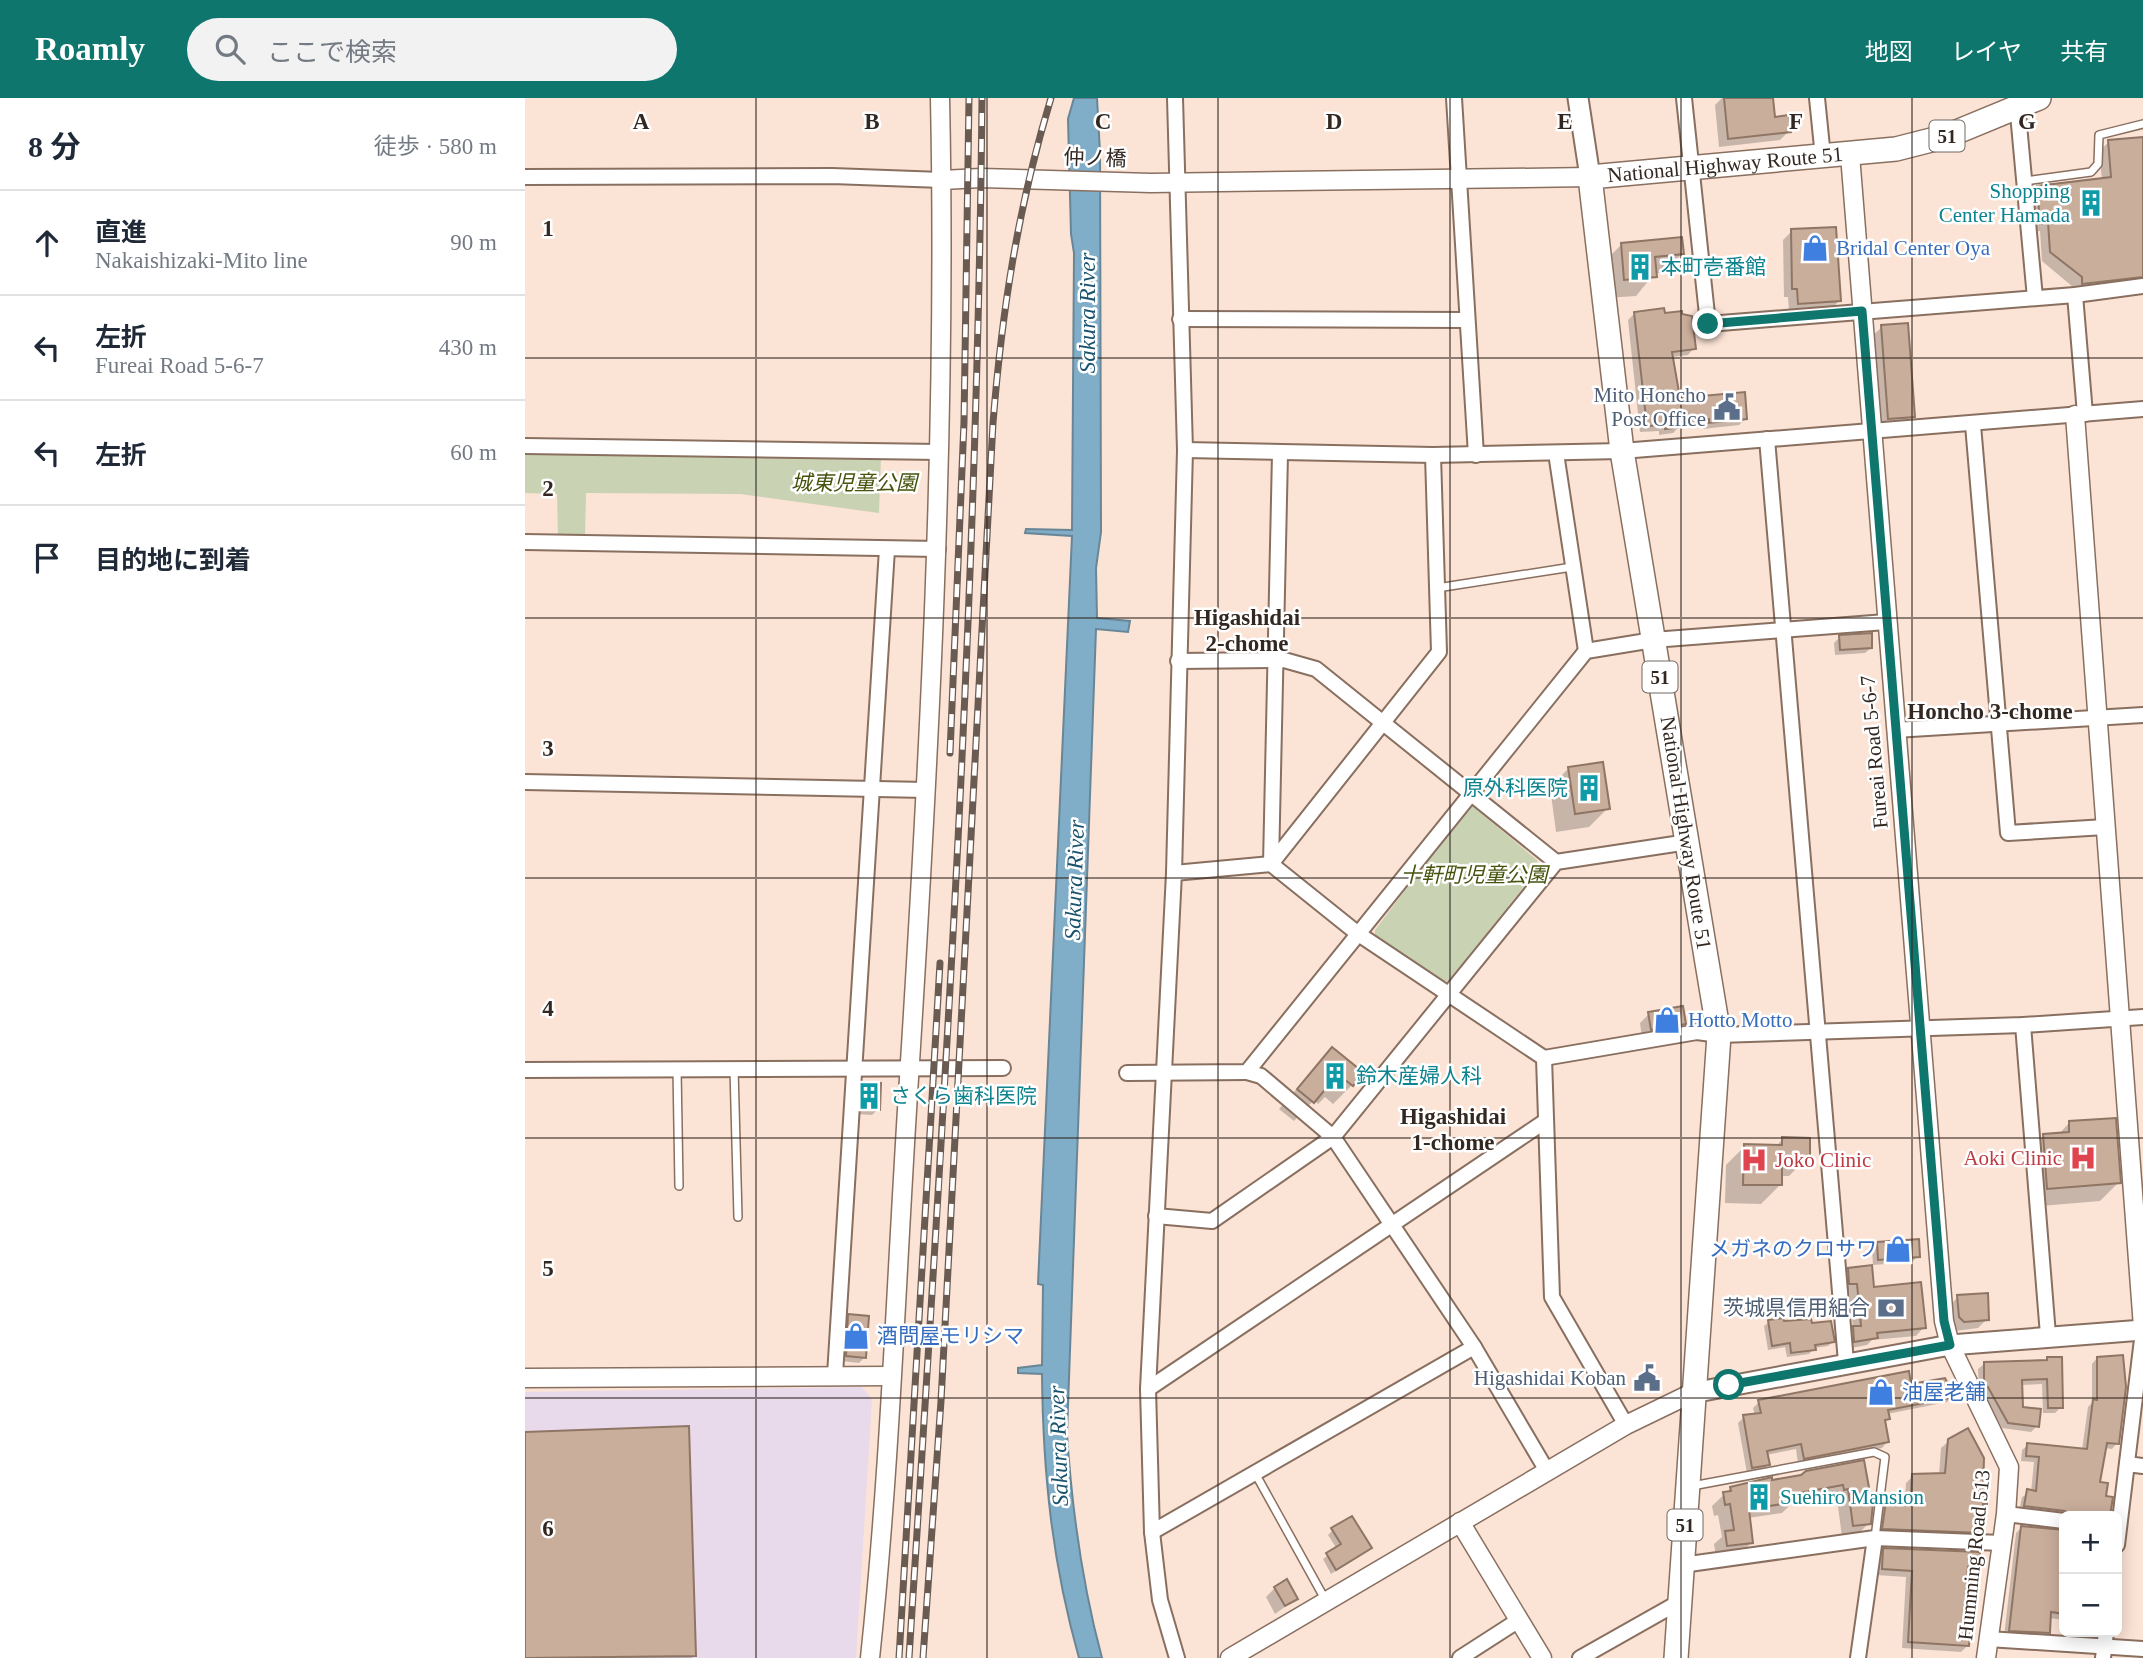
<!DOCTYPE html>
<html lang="ja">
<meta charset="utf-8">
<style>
:root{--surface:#fff;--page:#f2f2f3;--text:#1f2937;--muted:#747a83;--line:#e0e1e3;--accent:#0f766e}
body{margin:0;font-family:"Times New Roman","Noto Sans JP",serif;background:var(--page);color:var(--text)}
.controls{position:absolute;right:21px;bottom:21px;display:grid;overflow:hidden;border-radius:10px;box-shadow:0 4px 18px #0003}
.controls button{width:63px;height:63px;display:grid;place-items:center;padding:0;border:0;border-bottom:2px solid var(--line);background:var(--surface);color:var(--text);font:35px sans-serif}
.stop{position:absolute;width:21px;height:21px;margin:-16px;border:5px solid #0f766e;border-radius:50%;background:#fff}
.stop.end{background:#0f766e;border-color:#fff;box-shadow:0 2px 7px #0008}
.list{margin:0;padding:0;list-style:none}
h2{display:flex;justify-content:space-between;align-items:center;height:91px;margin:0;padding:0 28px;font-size:30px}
h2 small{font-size:23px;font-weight:400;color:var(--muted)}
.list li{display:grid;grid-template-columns:46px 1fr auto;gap:21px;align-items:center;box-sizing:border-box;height:105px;padding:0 28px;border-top:2px solid var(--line)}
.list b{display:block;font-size:26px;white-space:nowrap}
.list p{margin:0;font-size:23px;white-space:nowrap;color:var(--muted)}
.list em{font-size:23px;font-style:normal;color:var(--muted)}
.icon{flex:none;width:38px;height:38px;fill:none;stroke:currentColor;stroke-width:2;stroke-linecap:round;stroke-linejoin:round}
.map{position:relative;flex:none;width:1618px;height:1560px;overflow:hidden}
header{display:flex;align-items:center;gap:42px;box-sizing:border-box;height:98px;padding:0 35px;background:var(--accent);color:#fff}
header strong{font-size:33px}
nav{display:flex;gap:38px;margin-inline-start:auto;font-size:24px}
.search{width:490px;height:63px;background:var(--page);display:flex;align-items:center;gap:18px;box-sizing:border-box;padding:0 24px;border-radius:38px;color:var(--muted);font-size:26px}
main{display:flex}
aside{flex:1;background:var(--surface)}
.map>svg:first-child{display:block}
</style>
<header>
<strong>Roamly</strong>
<div class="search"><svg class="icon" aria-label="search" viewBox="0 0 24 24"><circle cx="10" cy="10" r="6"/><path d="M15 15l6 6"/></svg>ここで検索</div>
<nav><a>地図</a><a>レイヤ</a><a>共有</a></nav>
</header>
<main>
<aside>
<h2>8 分<small>徒歩 · 580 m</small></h2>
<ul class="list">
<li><svg class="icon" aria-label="ahead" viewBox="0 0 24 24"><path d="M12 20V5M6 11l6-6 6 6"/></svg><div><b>直進</b><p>Nakaishizaki-Mito line</p></div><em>90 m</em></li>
<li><svg class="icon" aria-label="left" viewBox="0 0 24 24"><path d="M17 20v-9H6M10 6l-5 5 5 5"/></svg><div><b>左折</b><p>Fureai Road 5-6-7</p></div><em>430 m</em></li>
<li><svg class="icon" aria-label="left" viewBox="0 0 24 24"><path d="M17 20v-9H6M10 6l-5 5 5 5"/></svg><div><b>左折</b></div><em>60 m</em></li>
<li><svg class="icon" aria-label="arrive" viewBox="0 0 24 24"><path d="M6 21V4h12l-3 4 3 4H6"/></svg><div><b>目的地に到着</b></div></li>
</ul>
</aside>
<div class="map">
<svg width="1618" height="1560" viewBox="0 0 1618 1560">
<rect width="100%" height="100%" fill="#fbe3d5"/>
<!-- industrial -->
<path fill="#e8d9eb" d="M337,1289l10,12 -16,259h-331v-266z"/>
<!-- green -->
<g fill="#cad2b4">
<path d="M0,356l356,4 -2,55 -139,-19 -154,-1 -1,45 -27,-1 -1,-43 -32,-1z"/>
<path d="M945,706l67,56 2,8 -90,113h-6l-68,-44v-7z"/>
</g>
<!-- water -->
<path fill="#80aec8" stroke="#698696" stroke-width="2" d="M549,0h23l3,54 1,380 -5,36 1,50 33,3 -2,11 -32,-3 -29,805c5,76 15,150 35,224h-23c-27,-96 -36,-184 -37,-284l-24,-1v-5l24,-3 1,-80 -5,-1 34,-748 -47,-3 1,-4 46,1 2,-277 -3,-19 -3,-115z"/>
<!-- shadow -->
<g fill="#0003">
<path d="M1197,0h50l2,21 15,12 -9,9 -61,7 -4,-42z"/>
<path d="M1618,40v148l-69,7 -1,-6 -31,-26 -2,-30 -8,1 -4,-36 9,-9 65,-7 -3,-29 10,-9z"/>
<path d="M1267,133l47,70 -9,9 -41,2 -1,-15h-4l-1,-57z"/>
<path d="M1097,146l60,10 -19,19h-8l-19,23 -30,2 -3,-35z"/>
<path d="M1109,216l29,1 31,33 -6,7 -17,2 8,43 66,19 -6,6 -36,4v-4l-23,1 -7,7 -14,2v-4l-19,1 -12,-112z"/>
<path d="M1357,229l31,89 -9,9 -25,2 -7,-91z"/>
<path d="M1315,539l31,11 -6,5 -30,2 -1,-12z"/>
<path d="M1044,670l39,40 -19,19 -33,5 -6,-45z"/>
<path d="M1124,916l35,10 -9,9 -33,5 -2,-15z"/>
<path d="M807,951l20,36 -19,19 -8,-7 -7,7 -4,-4 -20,21 -15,-12z"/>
<path d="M339,986l14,25 -6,6 -16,-1 2,-25z"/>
<path d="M1544,1025l50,59 -19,19 -71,6 -4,-52 19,-19 14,-1z"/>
<path d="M1258,1041l25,18 -19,19h-9v9l-19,19 -36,-1 1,-38 19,-19h31z"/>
<path d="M1353,1146l40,12 -6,6 -39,3 -1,-16z"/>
<path d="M1323,1171l24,20 52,38 -8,9 -44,4 -5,5 -21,4 -1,-13 8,-8 -4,-37 -8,1 -1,-14z"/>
<path d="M1433,1199l29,22 -9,9 -23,3 -6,-25z"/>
<path d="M324,1218l16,41 -6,6 -18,-2 2,-39z"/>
<path d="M1244,1224l41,3 23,17 -5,4 -14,2 -5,6 -22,3 -2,-10 -17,3 -4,-24z"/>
<path d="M1572,1260l20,85 -5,6 -7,-1 -7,35 6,15 7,1 -3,17 -89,-4 3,-15 9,-5 3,-30 -13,-1 1,-11 6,-5 54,5 6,-43 4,-4v-39z"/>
<path d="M1523,1261l13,48 -6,6h-12l-1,-29 -21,1v23l16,18 -6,6 -29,-4 -23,-41 -1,-18 6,-5 61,-2z"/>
<path d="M1385,1288l43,10 -6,6 -60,12 -3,9 3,19 -5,6 -84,16 -2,-15 -30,6 2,10 -6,5 -15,3 -9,-50 6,-6 11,-2 -2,-7 6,-6z"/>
<path d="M0,1335l170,222 -3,3h-167z"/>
<path d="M1424,1343l36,62 -4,4 -1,25 -7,7 -97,-4 4,-32 7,-7 18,2 1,-15 7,-7 26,-1 2,-27z"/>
<path d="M1337,1364l7,61 -12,12 -15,2 -5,-38 -4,1 -1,-5 -40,8 -10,10 -34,5 3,25 -12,12 -23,2 -2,-13 8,-7 -4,-22 -4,1 -2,-10 19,-18z"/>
<path d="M1497,1429l42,5v88l-15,-2 -1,15 -6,5 -38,-2 12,-103z"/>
<path d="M808,1432l37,18 -39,26 -8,-15 14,-10 -9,-14z"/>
<path d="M1359,1452l93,17 -6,6h-5l-2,32 4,40 -7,7 -59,-4 4,-71 -30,-2 1,-18z"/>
<path d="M750,1490l21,11 -21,15 -9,-17z"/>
</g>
<!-- building -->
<g fill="#caae9c" stroke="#8f7564" stroke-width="2">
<path d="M1199,0h49l2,19 14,-2 2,17 -63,7z"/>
<path d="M1618,39v140l-61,7v-7l-32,-25 -2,-30 -8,2 -3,-38 74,-9 -3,-37z"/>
<path d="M1311,129l5,74 -43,3 -1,-15h-5l-1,-60z"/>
<path d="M1157,139l2,17 -29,3 2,20 -33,3 -3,-37z"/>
<path d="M1139,210l1,5 17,-2v3l10,2 4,33 -24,3 8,46 65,-6 2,27 -38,4v-4l-26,2 -2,6 -16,2v-4l-18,1 -13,-114z"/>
<path d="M1383,225l7,94 -27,2 -7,-94z"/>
<path d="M1347,535v15l-32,2 -1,-15z"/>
<path d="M1078,664l7,47 -35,5 -7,-47z"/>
<path d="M1158,908l3,18 -35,6 -3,-18z"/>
<path d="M807,949l32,26 -11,13 -9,-7 -6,7 -6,-5 -18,22 -17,-14z"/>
<path d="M338,984l18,1 -1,27 -19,-2z"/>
<path d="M1591,1020l5,65 -74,6 -4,-55 26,-2v-11z"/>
<path d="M1257,1039l28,1v20l-28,-1v28h-39l1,-41 38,1z"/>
<path d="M1394,1141l1,18 -42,3 -1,-18z"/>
<path d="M1347,1167l2,22 47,-5 5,46 -49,5 1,5 -24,4 -1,-16h8l-4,-42h-8l-1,-16z"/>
<path d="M1463,1195l1,27 -25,2 -5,-5 -2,-22z"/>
<path d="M323,1216l21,2 -3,42 -20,-2z"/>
<path d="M1258,1220l1,3 27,-2 1,4 19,-2 4,21 -20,3 1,5 -25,3 -1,-10 -18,3 -4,-26z"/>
<path d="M1598,1257l3,32 -7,57 -12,-1 -7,39 8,1 -2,13 7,1 -3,19h-38l-7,-5 -41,-5 3,-17 9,2 3,-34 -13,-1 1,-13 60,6 6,-50 4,1v-43z"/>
<path d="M1522,1259h15l1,51h-15l-1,-29 -25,1 1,27 18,2 -2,18 -31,-4 -24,-43v-18l63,-2z"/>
<path d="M1384,1273l2,13 34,-6 10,19 -67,13 2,9 -5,1 4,22 -85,17 -3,-15 -34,7 3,14 -18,3 -9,-53 18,-2 -3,-13z"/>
<path d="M164,1328l7,230 -171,2v-226z"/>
<path d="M1443,1330l16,30 -1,32 4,1v13h-4l-1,29 -100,-4 5,-35 24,2 1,-22 33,-1 3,-34z"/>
<path d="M1339,1362l6,33h4l-3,31 -18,2 -5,-37 -4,1 -1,-5 -49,9 2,8 -47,7 4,34 -26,3 -2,-15 9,-1 -4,-26 -5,1 -2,-13 8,-1 -1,-4 42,-10v3l29,-5 5,-4z"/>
<path d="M827,1418l20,32 -36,22 -10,-17 15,-9 -10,-16z"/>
<path d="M1496,1428l43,4 -3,35h3v49l-13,-2 -1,21 -41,-2z"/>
<path d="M1358,1450l97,4 -1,15h-11l-3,36h8l-4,43 -61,-4 4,-71 -30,-2z"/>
<path d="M762,1481l11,20 -13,7 -11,-19z"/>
</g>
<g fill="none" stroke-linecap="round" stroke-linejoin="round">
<defs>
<g id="service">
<path d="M1500,83l66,-9 7,-8 1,-29 44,-11"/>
<path d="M912,490l135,-21"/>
<path d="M152,971l2,117"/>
<path d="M209,971l4,148"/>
<path d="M730,1375l71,128"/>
<path d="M1167,1388l182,-34 11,5 -10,81"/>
</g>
<g id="minor">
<path d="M650,0l10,352 -11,423 -26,516 4,143 8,68 17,58"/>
<path d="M929,0l22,357"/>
<path d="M1159,0l24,226 367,-29 68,-9"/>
<path d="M1292,0l6,59"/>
<path d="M1492,5l18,195"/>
<path d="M0,79l307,-1 110,4"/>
<path d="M1550,197l10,119"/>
<path d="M655,221l287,1"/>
<path d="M1448,327l35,408 97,-6"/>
<path d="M1242,341l79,923"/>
<path d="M0,348l415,6"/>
<path d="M660,352l248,5 189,-4 521,-42"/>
<path d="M1031,355l30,198"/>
<path d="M755,356l-9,410 86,69 187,125 153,-26 22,3 304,-10 120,-8"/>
<path d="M0,444l413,7"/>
<path d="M653,563l106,-1 32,9 240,193"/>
<path d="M1370,632l248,-15"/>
<path d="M0,684l402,8"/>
<path d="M649,775l97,-9 168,-212 -6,-197"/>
<path d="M1498,927l25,310"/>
<path d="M1019,960l8,239 74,128"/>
<path d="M0,972l478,-2"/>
<path d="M722,974l14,4 72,61 141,210 73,124"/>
<path d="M602,975l120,-1 339,-421 67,-11 233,-18"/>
<path d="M631,1118l56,5 121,-84 223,-275 132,-20"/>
<path d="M310,1277l52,-826"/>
<path d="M623,1291l396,-267"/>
<path d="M1602,1366l16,2"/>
<path d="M1481,1416l58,7"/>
<path d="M627,1434l322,-185"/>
<path d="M1592,1447l26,-214"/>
<path d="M1157,1467l193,-27 127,5"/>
<path d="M1463,1541l155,10"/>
<path d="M935,1560l59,-38"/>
<path d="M1055,1560l101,-57"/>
<path d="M1333,1560l17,-120"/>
<path d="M1578,1560l3,-26"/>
</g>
<g id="tertiary">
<path d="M1325,57l94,1166 6,24 59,122 -3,47 -20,144"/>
<path d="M417,82l39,-2 170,5 439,-6"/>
<path d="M1550,317l68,912"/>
<path d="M0,1280l366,-2"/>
<path d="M935,1424l82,136"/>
<path d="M345,1560c20,-187 26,-376 38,-564 21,-332 39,-663 32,-996"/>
<path d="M705,1560l396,-233 66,-32"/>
</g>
<g id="secondary">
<path d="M1053,0l12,79"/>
<path d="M1167,1295l258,-48 193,-15"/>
</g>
<g id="trunk">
<path id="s1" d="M1151,1560l43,-623 -97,-584 -32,-274 306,-28 51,-13 92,-38"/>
</g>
</defs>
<!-- service casing -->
<use href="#service" stroke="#896f5f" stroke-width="10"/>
<!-- minor casing -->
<use href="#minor" stroke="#896f5f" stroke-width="18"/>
<!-- tertiary casing -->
<use href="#tertiary" stroke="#896f5f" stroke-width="21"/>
<!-- secondary casing -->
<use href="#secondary" stroke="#896f5f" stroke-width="23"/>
<!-- trunk casing -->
<use href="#trunk" stroke="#896f5f" stroke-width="26"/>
<!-- service -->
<use href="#service" stroke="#fff" stroke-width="7"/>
<!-- minor -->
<use href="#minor" stroke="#fff" stroke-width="14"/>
<!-- tertiary -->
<use href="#tertiary" stroke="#fff" stroke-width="18"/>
<!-- secondary -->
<use href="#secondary" stroke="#fff" stroke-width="19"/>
<!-- trunk -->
<use href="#trunk" stroke="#fff" stroke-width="23"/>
<defs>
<g id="rail">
<path d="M425,655l14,-331 5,-324"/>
<path d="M374,1560l41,-695"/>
<path d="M384,1560c33,-519 68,-1039 73,-1560"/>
<path d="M398,1560l18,-257 52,-978c9,-113 25,-216 58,-325"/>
</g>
</defs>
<!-- rail casing -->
<use href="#rail" stroke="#6a5b52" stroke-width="7"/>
<!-- rail -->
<use href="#rail" stroke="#fff" stroke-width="4.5" stroke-dasharray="13" stroke-linecap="butt"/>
</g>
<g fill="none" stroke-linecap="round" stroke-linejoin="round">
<!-- route -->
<path stroke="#0f766e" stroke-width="9" d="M1183,226l154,-13 82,1010 6,24 -221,40"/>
</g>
<!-- grid -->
<path fill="none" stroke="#332821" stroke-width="2" stroke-opacity="0.55" d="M231,0v1560M462,0v1560M693,0v1560M925,0v1560M1156,0v1560M1387,0v1560M0,260h1618M0,520h1618M0,780h1618M0,1040h1618M0,1300h1618"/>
<!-- icons -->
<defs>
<symbol id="building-bare" viewBox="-9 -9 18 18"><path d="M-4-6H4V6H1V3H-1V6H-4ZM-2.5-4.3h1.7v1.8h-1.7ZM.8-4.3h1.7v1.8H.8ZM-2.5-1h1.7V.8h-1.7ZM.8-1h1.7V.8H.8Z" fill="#0f9aa8" stroke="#fff" stroke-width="2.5" paint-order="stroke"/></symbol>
<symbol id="shop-bare" viewBox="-9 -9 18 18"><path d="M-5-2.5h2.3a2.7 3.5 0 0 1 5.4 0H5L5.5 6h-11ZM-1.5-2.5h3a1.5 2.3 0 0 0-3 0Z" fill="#3f7fe0" stroke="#fff" stroke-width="2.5" paint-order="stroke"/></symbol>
<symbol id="civic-bare" viewBox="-9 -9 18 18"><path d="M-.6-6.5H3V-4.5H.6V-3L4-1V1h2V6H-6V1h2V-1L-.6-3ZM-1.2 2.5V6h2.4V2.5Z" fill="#5c6f8a" stroke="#fff" stroke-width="2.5" paint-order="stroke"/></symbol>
<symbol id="hospital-bare" viewBox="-9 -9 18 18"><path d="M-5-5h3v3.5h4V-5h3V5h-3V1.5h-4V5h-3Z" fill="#e0444e" stroke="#fff" stroke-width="2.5" paint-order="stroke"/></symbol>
<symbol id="bank-bare" viewBox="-9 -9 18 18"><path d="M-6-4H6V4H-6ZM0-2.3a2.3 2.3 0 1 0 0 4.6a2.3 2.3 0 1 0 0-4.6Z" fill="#5c6f8a" stroke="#fff" stroke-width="2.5" paint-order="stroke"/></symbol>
</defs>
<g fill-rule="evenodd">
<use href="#building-bare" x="1547" y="86" width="38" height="38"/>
<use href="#shop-bare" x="1271" y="131" width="38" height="38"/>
<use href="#building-bare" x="1096" y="150" width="38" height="38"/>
<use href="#civic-bare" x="1183" y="290" width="38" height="38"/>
<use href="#building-bare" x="1045" y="671" width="38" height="38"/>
<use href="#shop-bare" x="1123" y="903" width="38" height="38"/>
<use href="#building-bare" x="791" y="959" width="38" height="38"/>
<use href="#building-bare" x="325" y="979" width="38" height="38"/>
<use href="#hospital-bare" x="1539" y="1041" width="38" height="38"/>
<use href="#hospital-bare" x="1210" y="1043" width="38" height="38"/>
<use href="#shop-bare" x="1354" y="1132" width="38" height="38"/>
<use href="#bank-bare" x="1347" y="1191" width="38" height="38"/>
<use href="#shop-bare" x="312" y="1219" width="38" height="38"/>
<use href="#civic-bare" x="1103" y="1261" width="38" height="38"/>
<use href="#shop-bare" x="1337" y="1275" width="38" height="38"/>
<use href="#building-bare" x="1215" y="1380" width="38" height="38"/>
</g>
<g text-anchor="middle" stroke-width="5" stroke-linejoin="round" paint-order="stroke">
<!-- shield labels -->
<g fill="#fff" stroke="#706864" stroke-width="2">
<rect x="1404.5" y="22.5" width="35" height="31" rx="5"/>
<rect x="1117.5" y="563.5" width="35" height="31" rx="5"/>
<rect x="1142.5" y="1411.5" width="35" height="31" rx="5"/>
</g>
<g font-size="19" font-weight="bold" fill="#332821">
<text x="1422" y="45">51</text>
<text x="1135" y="586">51</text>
<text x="1160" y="1434">51</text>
</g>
<!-- street labels -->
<g font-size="21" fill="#332821" stroke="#fff">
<text transform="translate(570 60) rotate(2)" y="7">仲ノ橋</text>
<text dy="7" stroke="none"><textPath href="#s1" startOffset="1628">National Highway Route 51</textPath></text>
<text transform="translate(1349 654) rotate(-95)" y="7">Fureai Road 5-6-7</text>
<text transform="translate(1161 735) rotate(81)" y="7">National Highway Route 51</text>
<text transform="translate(1449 1457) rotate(-84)" y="7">Humming Road 513</text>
</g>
<!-- culture labels -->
<g font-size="21" fill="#0d838f" stroke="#fff" text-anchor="start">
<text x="1545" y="100" text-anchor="end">Shopping<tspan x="1545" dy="24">Center Hamada</tspan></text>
<text x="1136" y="176">本町壱番館</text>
<text x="1043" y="697" text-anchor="end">原外科医院</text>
<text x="831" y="985">鈴木産婦人科</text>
<text x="365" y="1005">さくら歯科医院</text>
<text x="1255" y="1406">Suehiro Mansion</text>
</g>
<!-- shop labels -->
<g font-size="21" fill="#366cbe" stroke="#fff" text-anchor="start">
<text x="1311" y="157">Bridal Center Oya</text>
<text x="1163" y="929">Hotto Motto</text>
<text x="1352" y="1158" text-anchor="end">メガネのクロサワ</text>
<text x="352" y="1245">酒問屋モリシマ</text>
<text x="1377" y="1301">油屋老舗</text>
</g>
<!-- service labels -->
<g font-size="21" fill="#4e5e75" stroke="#fff" text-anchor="end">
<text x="1181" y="304">Mito Honcho<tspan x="1181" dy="24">Post Office</tspan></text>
<text x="1345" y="1217">茨城県信用組合</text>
<text x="1101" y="1287">Higashidai Koban</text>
</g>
<!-- park labels -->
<g font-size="21" font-style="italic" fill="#46530c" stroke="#fff">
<text x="329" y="392">城東児童公園</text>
<text x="949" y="784">十軒町児童公園</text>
</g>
<!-- health labels -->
<g font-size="21" fill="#be3a42" stroke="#fff" text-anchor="end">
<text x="1537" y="1067">Aoki Clinic</text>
<text x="1250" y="1069" text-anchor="start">Joko Clinic</text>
</g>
<!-- water labels -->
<g font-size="23" font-style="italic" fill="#1a536f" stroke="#fff">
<text transform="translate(562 215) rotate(-90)" y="8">Sakura River</text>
<text transform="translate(549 782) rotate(-88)" y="8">Sakura River</text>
<text transform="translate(533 1348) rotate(-92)" y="8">Sakura River</text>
</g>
<!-- neighbourhood labels -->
<g font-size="23" font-weight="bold" fill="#332821" stroke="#fff">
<text x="722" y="527">Higashidai<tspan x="722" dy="26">2-chome</tspan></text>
<text x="1465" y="621">Honcho 3-chome</text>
<text x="928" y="1026">Higashidai<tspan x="928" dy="26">1-chome</tspan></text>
</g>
</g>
<g font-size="23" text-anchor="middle" font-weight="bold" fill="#332821" stroke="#fff" stroke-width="5" stroke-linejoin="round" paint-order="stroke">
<text x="116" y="31">A</text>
<text x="347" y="31">B</text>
<text x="578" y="31">C</text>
<text x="809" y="31">D</text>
<text x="1040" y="31">E</text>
<text x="1271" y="31">F</text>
<text x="1502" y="31">G</text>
<text x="23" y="138">1</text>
<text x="23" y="398">2</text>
<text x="23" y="658">3</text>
<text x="23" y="918">4</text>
<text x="23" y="1178">5</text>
<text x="23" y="1438">6</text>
</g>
</svg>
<div class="controls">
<button>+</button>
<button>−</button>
</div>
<div class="stop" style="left:1204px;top:1287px"></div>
<div class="stop end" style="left:1183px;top:226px"></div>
</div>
</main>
